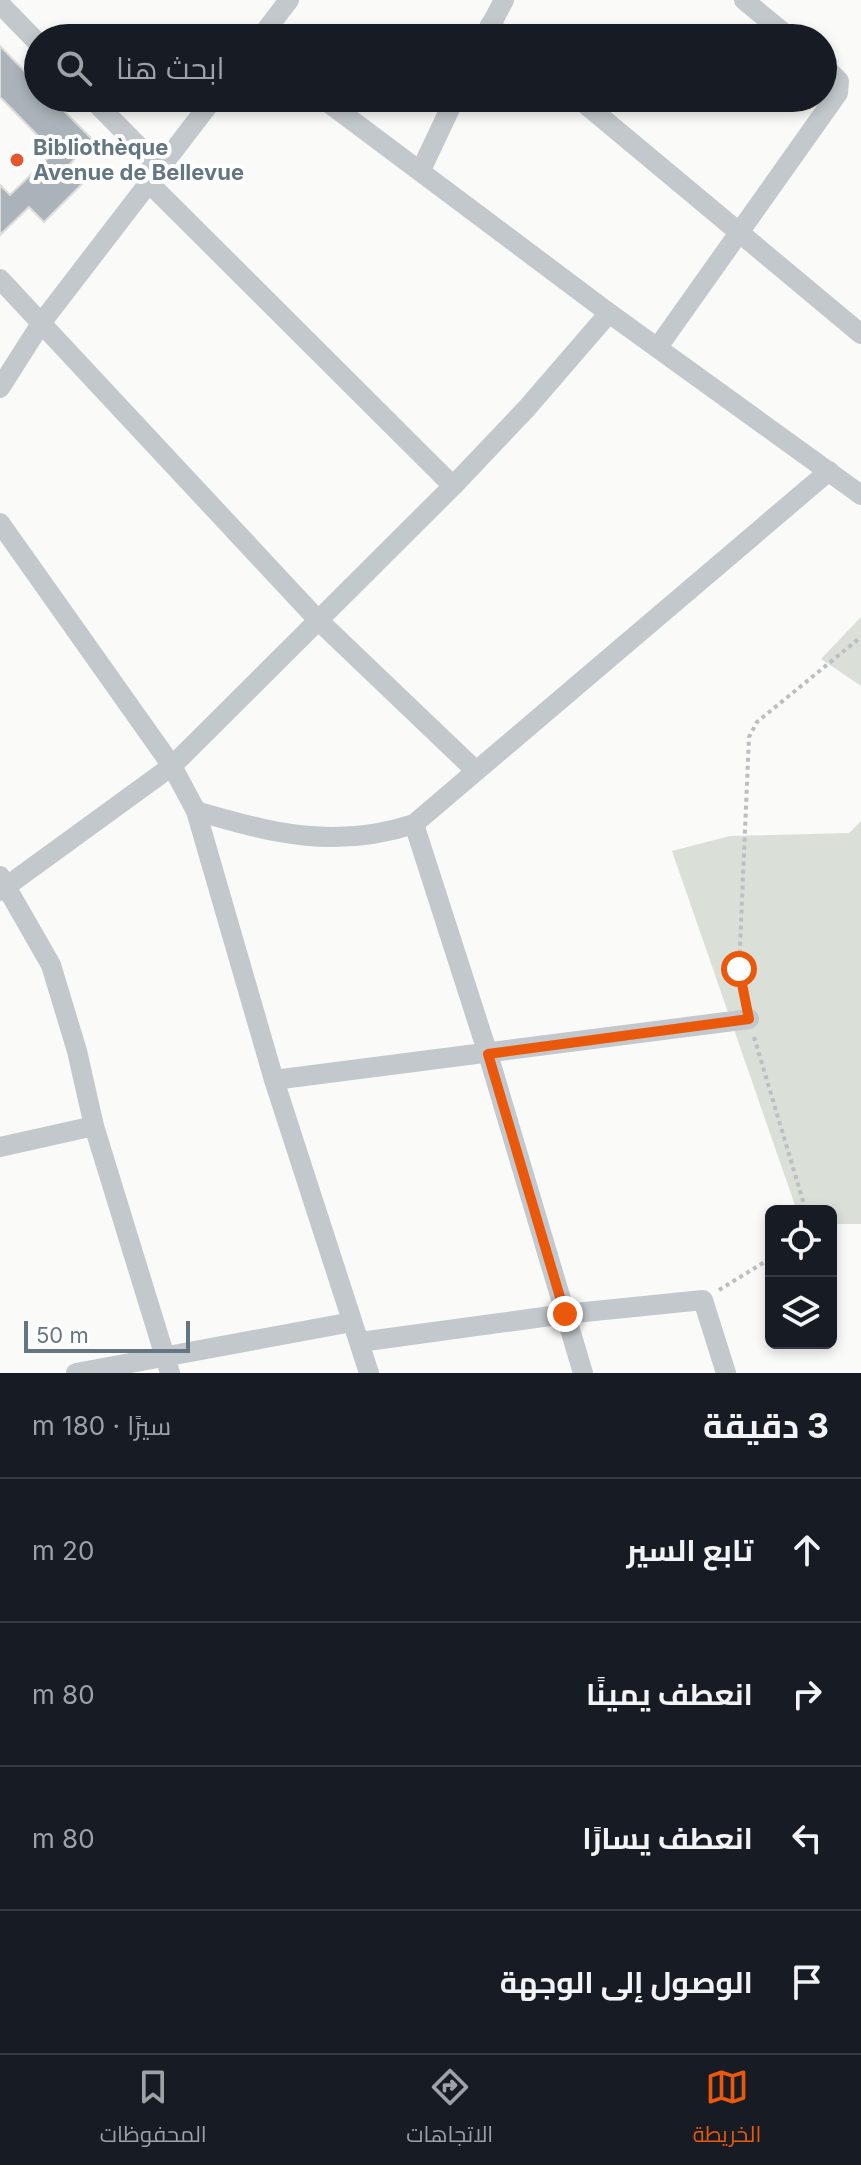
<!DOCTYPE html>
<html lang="ar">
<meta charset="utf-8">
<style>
:root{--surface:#171b24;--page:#242831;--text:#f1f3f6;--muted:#9ea1a6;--line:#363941;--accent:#ea580c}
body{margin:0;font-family:Inter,Cairo,sans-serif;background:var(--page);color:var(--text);direction:rtl}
.controls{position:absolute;right:24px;bottom:24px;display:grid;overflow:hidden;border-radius:12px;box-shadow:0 4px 12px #0003}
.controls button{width:72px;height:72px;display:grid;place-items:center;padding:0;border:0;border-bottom:2px solid var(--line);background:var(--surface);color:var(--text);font:40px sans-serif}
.scale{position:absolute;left:24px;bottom:20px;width:166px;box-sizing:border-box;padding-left:8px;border:4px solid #657683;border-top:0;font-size:22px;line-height:28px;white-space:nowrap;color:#657683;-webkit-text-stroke:6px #fff;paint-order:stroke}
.stop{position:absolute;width:24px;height:24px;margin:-18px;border:6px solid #ea580c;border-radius:50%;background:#fff}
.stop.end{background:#ea580c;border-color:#fff;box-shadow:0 2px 8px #0008}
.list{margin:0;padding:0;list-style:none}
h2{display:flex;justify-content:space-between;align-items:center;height:104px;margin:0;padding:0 32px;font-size:34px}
h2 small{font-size:26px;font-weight:400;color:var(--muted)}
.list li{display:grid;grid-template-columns:52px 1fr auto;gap:24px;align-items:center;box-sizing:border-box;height:144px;padding:0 32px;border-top:2px solid var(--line)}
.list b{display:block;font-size:30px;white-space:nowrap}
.list em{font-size:26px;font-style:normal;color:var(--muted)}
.icon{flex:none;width:44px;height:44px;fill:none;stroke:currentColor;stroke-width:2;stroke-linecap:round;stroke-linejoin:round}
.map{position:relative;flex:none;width:861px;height:1373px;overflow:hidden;direction:ltr}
.search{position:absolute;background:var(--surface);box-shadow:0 4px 12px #0003;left:24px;right:24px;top:24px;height:88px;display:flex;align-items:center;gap:20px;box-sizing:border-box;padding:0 28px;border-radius:44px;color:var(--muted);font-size:30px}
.sheet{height:680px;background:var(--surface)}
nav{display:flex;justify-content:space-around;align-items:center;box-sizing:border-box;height:112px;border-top:2px solid var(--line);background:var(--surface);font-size:22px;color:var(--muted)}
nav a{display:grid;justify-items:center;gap:4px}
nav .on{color:var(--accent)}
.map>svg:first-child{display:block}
</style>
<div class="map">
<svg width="861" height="1373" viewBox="0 0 861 1373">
<rect width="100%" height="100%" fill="#fafaf8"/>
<!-- green -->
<g fill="#dadfd7">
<path d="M861,617v69l-40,-27z"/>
<path d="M861,821v403h-30v-13h-34l-125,-360 58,-15 119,-3z"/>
</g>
<!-- building -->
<path fill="#aab3b9" stroke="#dcdcda" stroke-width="2" d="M0,46l38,39v13h13l42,42 -25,26 16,16 -40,40 -15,-15 -29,28v-50l10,10 44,-43 -54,-55z"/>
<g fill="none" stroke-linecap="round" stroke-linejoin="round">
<!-- path -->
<g stroke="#bbbfc2" stroke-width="4" stroke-dasharray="4 4" stroke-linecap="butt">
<path d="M745,1001l-6,-32 10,-232 8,-15 104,-85"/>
<path d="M754,1037l52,174"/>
<path d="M719,1290l52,-32"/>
</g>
<!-- street -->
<g stroke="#c3c8cc" stroke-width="20">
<path d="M744,0l46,38"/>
<path d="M0,4l38,39"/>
<path d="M490,25l15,13"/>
<path d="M260,38l29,-38"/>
<path d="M484,38l20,-38"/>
<path d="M91,98l68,69"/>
<path d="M322,98l287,215 252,182"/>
<path d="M578,98l283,236"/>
<path d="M421,170l34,-72"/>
<path d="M148,182l305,304"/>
<path d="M0,279l318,341 157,150"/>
<path d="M658,347l180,-254 1,-12 -16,-16"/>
<path d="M0,388l42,-66 172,-224"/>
<path d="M0,523l172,243 24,45 78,269 95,293"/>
<path d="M196,811c76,22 139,39 218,13l415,-353"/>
<path d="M414,824l74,230 95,319"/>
<path d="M0,876l51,89 26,86 17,75 76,247"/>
<path d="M0,891l172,-125 281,-280 74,-78 82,-95"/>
<path d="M274,1080l475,-61"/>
<path d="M0,1147l94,-21"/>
<path d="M360,1342l205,-28 138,-14 23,73"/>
<path d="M76,1373l276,-51"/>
</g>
</g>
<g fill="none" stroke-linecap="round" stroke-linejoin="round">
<!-- route -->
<path stroke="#ea580c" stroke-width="10" d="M565,1314l-77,-260 261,-35 -10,-50"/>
</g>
<!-- markers -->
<circle fill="#e4572e" stroke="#fff" stroke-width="3" cx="17" cy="160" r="8"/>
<g text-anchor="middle" stroke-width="8" stroke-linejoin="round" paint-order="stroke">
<!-- poi labels -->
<g font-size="22" font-weight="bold" fill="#657683" stroke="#fff" text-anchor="start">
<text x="33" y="155">Bibliothèque<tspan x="33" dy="25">Avenue de Bellevue</tspan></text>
</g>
</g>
</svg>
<div class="controls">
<button><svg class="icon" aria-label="locate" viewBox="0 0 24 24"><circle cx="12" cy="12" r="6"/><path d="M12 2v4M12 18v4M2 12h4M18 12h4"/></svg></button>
<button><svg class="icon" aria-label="layers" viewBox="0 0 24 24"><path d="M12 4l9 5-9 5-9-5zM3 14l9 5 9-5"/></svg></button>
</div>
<div class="scale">50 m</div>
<div class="stop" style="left:739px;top:969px"></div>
<div class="stop end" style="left:565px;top:1314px"></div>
<div class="search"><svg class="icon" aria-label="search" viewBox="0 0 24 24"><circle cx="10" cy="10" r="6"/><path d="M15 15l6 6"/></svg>ابحث هنا</div>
</div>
<section class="sheet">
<h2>3 دقيقة<small>سيرًا · 180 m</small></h2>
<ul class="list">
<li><svg class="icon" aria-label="ahead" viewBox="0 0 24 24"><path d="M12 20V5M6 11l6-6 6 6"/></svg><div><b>تابع السير</b></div><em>20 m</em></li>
<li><svg class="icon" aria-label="right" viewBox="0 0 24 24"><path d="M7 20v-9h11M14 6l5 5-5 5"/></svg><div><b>انعطف يمينًا</b></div><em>80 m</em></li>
<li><svg class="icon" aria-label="left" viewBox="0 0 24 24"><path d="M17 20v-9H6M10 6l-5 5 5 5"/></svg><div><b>انعطف يسارًا</b></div><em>80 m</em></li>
<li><svg class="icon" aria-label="arrive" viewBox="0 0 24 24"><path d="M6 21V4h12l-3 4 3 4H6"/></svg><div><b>الوصول إلى الوجهة</b></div></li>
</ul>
</section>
<nav>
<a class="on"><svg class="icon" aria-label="map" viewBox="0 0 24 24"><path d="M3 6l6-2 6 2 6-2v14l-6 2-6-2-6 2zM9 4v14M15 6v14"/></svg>الخريطة</a>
<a><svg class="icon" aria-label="directions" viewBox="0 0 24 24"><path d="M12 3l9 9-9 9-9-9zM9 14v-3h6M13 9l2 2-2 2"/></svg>الاتجاهات</a>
<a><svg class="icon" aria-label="saved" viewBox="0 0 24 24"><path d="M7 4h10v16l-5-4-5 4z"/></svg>المحفوظات</a>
</nav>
